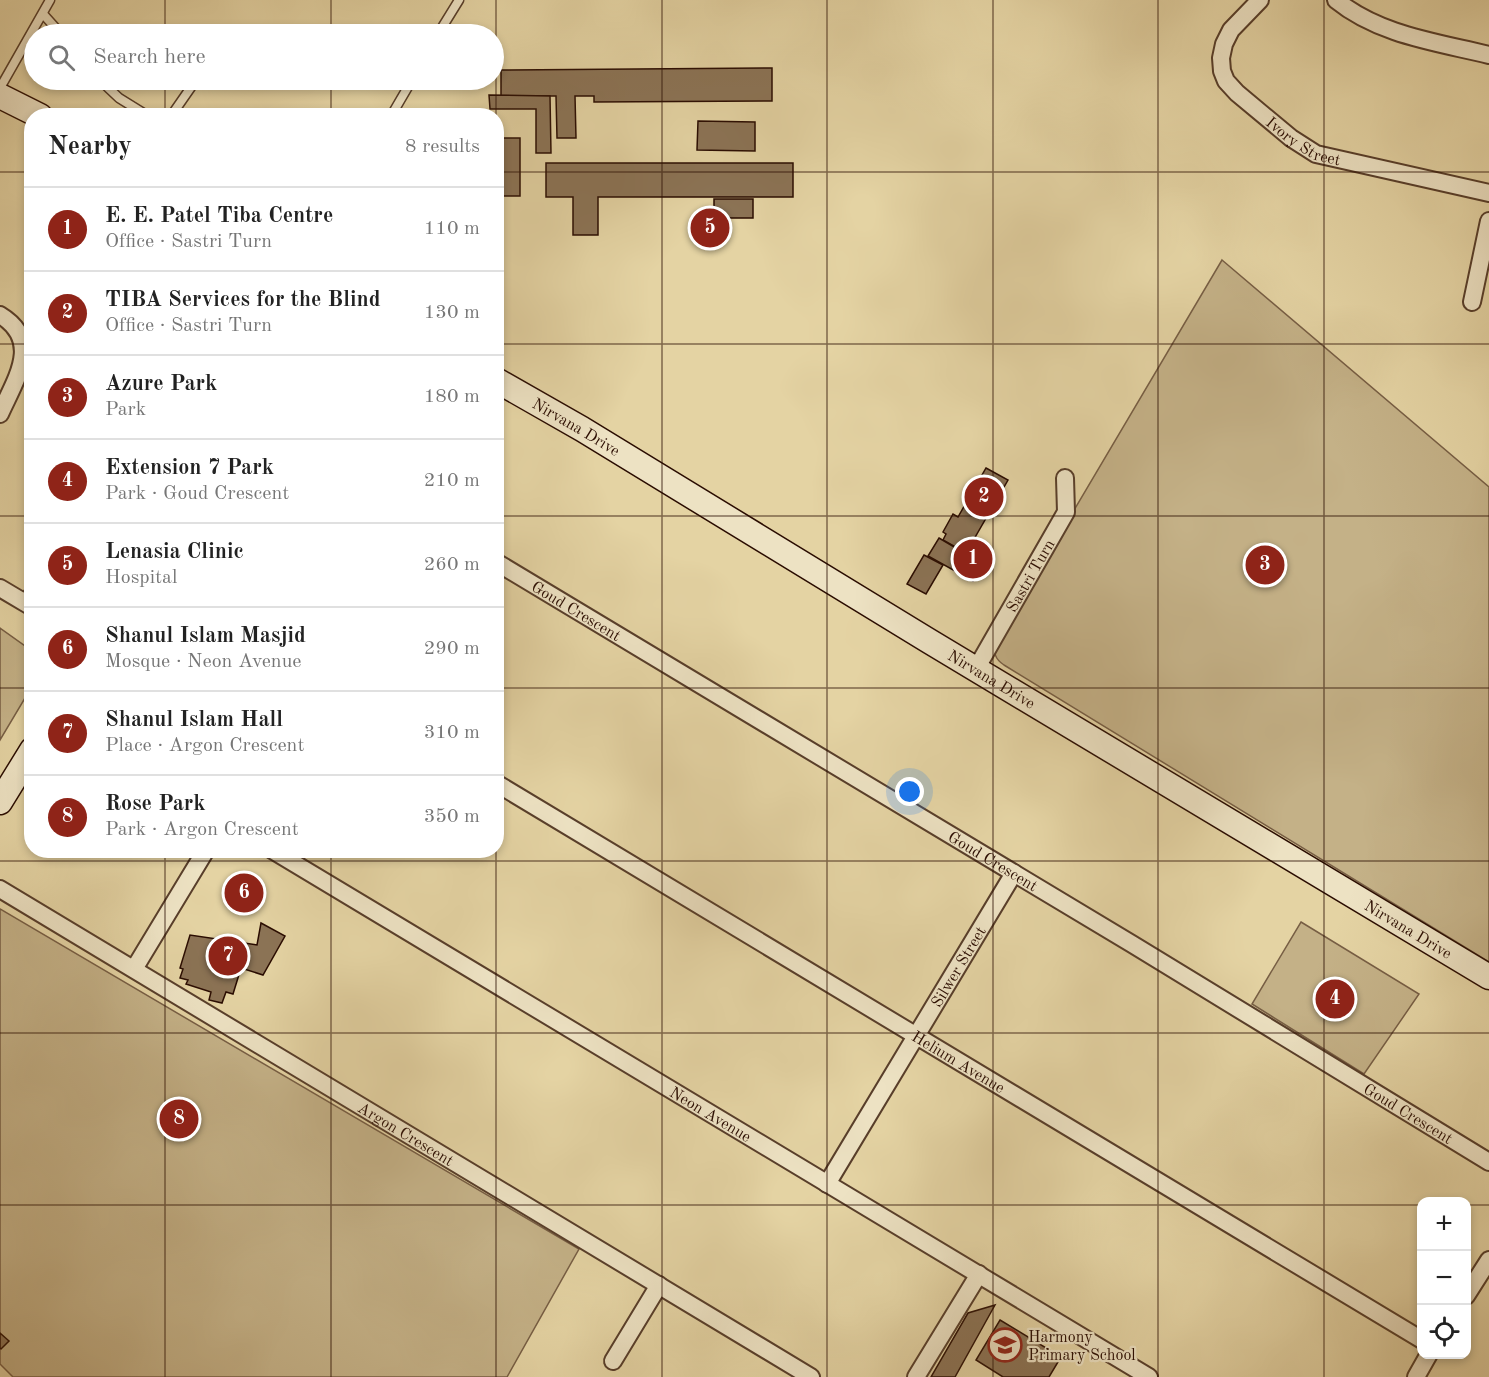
<!DOCTYPE html>
<meta charset="utf-8">
<style>
:root{--surface:#fff;--page:#f2f2f2;--text:#222;--muted:#767676;--line:#e0e0e0;--accent:#8f2418}
body{margin:0;font-family:"Old Standard TT",serif;background:var(--page);color:var(--text)}
.controls{position:absolute;right:18px;bottom:18px;display:grid;overflow:hidden;border-radius:12px;box-shadow:0 3px 9px #0003}
.controls button{width:54px;height:54px;display:grid;place-items:center;padding:0;border:0;border-bottom:2px solid var(--line);background:var(--surface);color:var(--text);font:30px sans-serif}
.you{position:absolute;left:910px;top:792px;width:21px;height:21px;margin:-15px;border:4px solid #fff;border-radius:50%;background:#1a73e8;box-shadow:0 0 0 9px #1a73e833}
.badge{display:grid;place-items:center;width:39px;height:39px;border-radius:50%;background:var(--accent);color:#fff;font-size:20px;font-weight:700}
.pin{position:absolute;translate:-50% -50%;border:3px solid #fff;box-shadow:0 2px 6px #0006}
.list{margin:0;padding:0;list-style:none}
h2{display:flex;justify-content:space-between;align-items:center;height:78px;margin:0;padding:0 24px;font-size:26px}
h2 small{font-size:20px;font-weight:400;color:var(--muted)}
.list li{display:grid;grid-template-columns:39px 1fr auto;gap:18px;align-items:center;box-sizing:border-box;height:84px;padding:0 24px;border-top:2px solid var(--line)}
.list b{display:block;font-size:22px;white-space:nowrap}
.list p{margin:0;font-size:20px;white-space:nowrap;color:var(--muted)}
.list em{font-size:20px;font-style:normal;color:var(--muted)}
.icon{flex:none;width:33px;height:33px;fill:none;stroke:currentColor;stroke-width:2;stroke-linecap:round;stroke-linejoin:round}
.map{position:relative;flex:none;width:1489px;height:1377px;overflow:hidden}
.search{position:absolute;background:var(--surface);box-shadow:0 3px 9px #0003;left:24px;top:24px;width:480px;height:66px;display:flex;align-items:center;gap:15px;box-sizing:border-box;padding:0 21px;border-radius:33px;color:var(--muted);font-size:22px}
.panel{position:absolute;background:var(--surface);box-shadow:0 3px 9px #0003;left:24px;top:108px;width:480px;height:750px;border-radius:24px}
.map>svg:first-child{display:block}
</style>
<div class="map">
<svg width="1489" height="1377" viewBox="0 0 1489 1377">
<rect width="100%" height="100%" fill="#e4d3a3"/>
<filter id="stains"><feTurbulence type="fractalNoise" baseFrequency=".00333" numOctaves="4"/><feColorMatrix values="0 0 0 0 .2 0 0 0 0 .09 0 0 0 0 .02 0 0 0 .5 -.17"/></filter>
<radialGradient id="worn" r=".72"><stop offset=".6" stop-color="#630" stop-opacity="0"/><stop offset="1" stop-color="#630" stop-opacity=".3"/></radialGradient>
<!-- green -->
<g fill="#c4b187" stroke="#775e44" stroke-width="1.5">
<path d="M1222,260l267,227v475l-485,-297c-9,-6 -11,-12 -8,-23z"/>
<path d="M0,628l32,23 -1,37 -31,52z"/>
<path d="M0,909l579,340 -72,128h-494l-13,-13z"/>
<path d="M1301,922l118,72 -55,80 -112,-70z"/>
</g>
<!-- building -->
<g fill="#8b7355" stroke="#2a0c01" stroke-width="1.5">
<path d="M772,68v33l-178,1v-6h-19l1,42h-19l-1,-42h-55v-26z"/>
<path d="M489,95l61,1 1,57h-15v-44h-46z"/>
<path d="M698,121l57,1v29l-58,-1z"/>
<rect x="497" y="138" width="23" height="58"/>
<path d="M546,163h247v34h-195v38h-25v-38h-27z"/>
<rect x="714" y="199" width="39" height="19"/>
<path d="M986,468l22,12 -42,73 -23,-13 3,-6 -3,-2 10,-18 5,3z"/>
<path d="M939,538l44,26 -10,17 -45,-25z"/>
<path d="M924,555l19,10 -17,29 -19,-10z"/>
<path d="M261,923l24,13 -22,39 -22,-7 -8,26 -7,-2 -4,11 -13,-3 2,-8 -25,-8 2,-4 -8,-2 3,-9 -3,-1 10,-33 67,10z"/>
<path d="M995,1305l-40,72h-24l37,-64z"/>
<path d="M1000,1320l61,37 -12,20h-46l-27,-17z"/>
<path d="M0,1333l9,8 -8,8 -1,-1z"/>
</g>
<g fill="none" stroke-linecap="round" stroke-linejoin="round">
<defs>
<g id="lane">
<path d="M43,14l18,20"/>
<path d="M438,34l21,-34"/>
<path d="M100,80l19,18 29,18"/>
<path d="M0,88l50,-88"/>
<path d="M171,116l25,-36"/>
<path d="M391,116l21,-36"/>
<path d="M23,601l9,-14"/>
</g>
<g id="street">
<path id="s1" d="M1260,0l-29,30 -7,14 -3,14 1,13 4,10 11,12 54,45 25,16 173,39"/>
<path d="M1336,0c43,35 100,42 153,55"/>
<path d="M1472,302l17,-81"/>
<path d="M0,315c43,26 15,65 0,99"/>
<path id="s2" d="M496,562l636,382 357,218"/>
<path d="M0,588l32,19"/>
<path id="s3" d="M976,669l90,-157 -1,-34"/>
<path id="s4" d="M496,783l926,557"/>
<path id="s5" d="M272,850l877,527"/>
<path id="s6" d="M0,889l811,488"/>
<path d="M134,969l72,-119"/>
<path id="s7" d="M827,1184l187,-311"/>
<path d="M1466,1296l23,-36"/>
<path d="M613,1361l46,-76"/>
<path d="M916,1377l63,-103"/>
<path d="M1416,1377l13,-23"/>
</g>
<g id="secondary">
<path d="M0,96l40,20"/>
<path id="s8" d="M496,380l86,49 347,212 560,336"/>
<path d="M0,802l32,-52"/>
</g>
</defs>
<!-- lane casing -->
<use href="#lane" stroke="#583e2a" stroke-width="11"/>
<!-- street casing -->
<use href="#street" stroke="#583e2a" stroke-width="20"/>
<!-- secondary casing -->
<use href="#secondary" stroke="#2a0c01" stroke-width="27"/>
<!-- lane -->
<use href="#lane" stroke="#ede2c3" stroke-width="8"/>
<!-- street -->
<use href="#street" stroke="#ede2c3" stroke-width="16"/>
<!-- secondary -->
<use href="#secondary" stroke="#ede2c3" stroke-width="24"/>
</g>
<!-- grid -->
<path fill="none" stroke="#2a0c01" stroke-width="1.5" stroke-opacity="0.55" d="M165,0v34M331,0v34M496,0v116M662,0v1377M827,0v1377M993,0v1377M1158,0v1377M1324,0v1377M165,80v36M331,80v36M0,172h32M496,172h993M0,344h32M496,344h993M0,516h32M496,516h993M0,688h32M496,688h993M165,850v527M331,850v527M496,850v527M0,861h1489M0,1033h1489M0,1205h1422M1466,1205h23"/>
<!-- icons -->
<defs>
<symbol id="school-ring" viewBox="-11 -11 22 22"><circle r="9.5" fill="#ede2c3" stroke="#8f2418" stroke-width="1.5"/><path d="M0-5L7-2L0 1L-7-2ZM-4 1L0 2.5L4 1V4Q0 6-4 4Z" fill="#8f2418"/></symbol>
</defs>
<g fill-rule="evenodd">
<use href="#school-ring" x="986" y="1326" width="38" height="38"/>
</g>
<g text-anchor="middle" stroke-width="4.5" stroke-linejoin="round" paint-order="stroke">
<!-- street labels -->
<g font-size="16" fill="#2a0c01" stroke="#ede2c3">
<text dy="6" stroke="none"><textPath href="#s1" startOffset="195">Ivory Street</textPath></text>
<text dy="6" stroke="none"><textPath href="#s8" startOffset="93">Nirvana Drive</textPath></text>
<text dy="6" stroke="none"><textPath href="#s3" startOffset="108">Sastri Turn</textPath></text>
<text dy="6" stroke="none"><textPath href="#s2" startOffset="94">Goud Crescent</textPath></text>
<text dy="6" stroke="none"><textPath href="#s8" startOffset="579">Nirvana Drive</textPath></text>
<text dy="6" stroke="none"><textPath href="#s2" startOffset="580">Goud Crescent</textPath></text>
<text dy="6" stroke="none"><textPath href="#s8" startOffset="1065">Nirvana Drive</textPath></text>
<text dy="6" stroke="none"><textPath href="#s7" startOffset="254">Silwer Street</textPath></text>
<text dy="6" stroke="none"><textPath href="#s4" startOffset="540">Helium Avenue</textPath></text>
<text dy="6" stroke="none"><textPath href="#s2" startOffset="1066">Goud Crescent</textPath></text>
<text dy="6" stroke="none"><textPath href="#s5" startOffset="512">Neon Avenue</textPath></text>
<text dy="6" stroke="none"><textPath href="#s6" startOffset="474">Argon Crescent</textPath></text>
</g>
<!-- poi labels -->
<g font-size="16" fill="#2a0c01" stroke="#ede2c3" text-anchor="start">
<text x="1028" y="1342">Harmony<tspan x="1028" dy="18">Primary School</tspan></text>
</g>
</g>
<rect width="100%" height="100%" filter="url(#stains)"/>
<rect width="100%" height="100%" fill="url(#worn)"/>
</svg>
<div class="controls">
<button>+</button>
<button>−</button>
<button><svg class="icon" aria-label="locate" viewBox="0 0 24 24"><circle cx="12" cy="12" r="6"/><path d="M12 2v4M12 18v4M2 12h4M18 12h4"/></svg></button>
</div>
<div class="you"></div>
<div class="pin badge" style="left:973px;top:559px">1</div>
<div class="pin badge" style="left:984px;top:497px">2</div>
<div class="pin badge" style="left:1265px;top:565px">3</div>
<div class="pin badge" style="left:1335px;top:999px">4</div>
<div class="pin badge" style="left:710px;top:228px">5</div>
<div class="pin badge" style="left:244px;top:893px">6</div>
<div class="pin badge" style="left:228px;top:956px">7</div>
<div class="pin badge" style="left:179px;top:1119px">8</div>
<div class="search"><svg class="icon" aria-label="search" viewBox="0 0 24 24"><circle cx="10" cy="10" r="6"/><path d="M15 15l6 6"/></svg>Search here</div>
<section class="panel">
<h2>Nearby<small>8 results</small></h2>
<ul class="list">
<li><span class="badge">1</span><div><b>E. E. Patel Tiba Centre</b><p>Office · Sastri Turn</p></div><em>110 m</em></li>
<li><span class="badge">2</span><div><b>TIBA Services for the Blind</b><p>Office · Sastri Turn</p></div><em>130 m</em></li>
<li><span class="badge">3</span><div><b>Azure Park</b><p>Park</p></div><em>180 m</em></li>
<li><span class="badge">4</span><div><b>Extension 7 Park</b><p>Park · Goud Crescent</p></div><em>210 m</em></li>
<li><span class="badge">5</span><div><b>Lenasia Clinic</b><p>Hospital</p></div><em>260 m</em></li>
<li><span class="badge">6</span><div><b>Shanul Islam Masjid</b><p>Mosque · Neon Avenue</p></div><em>290 m</em></li>
<li><span class="badge">7</span><div><b>Shanul Islam Hall</b><p>Place · Argon Crescent</p></div><em>310 m</em></li>
<li><span class="badge">8</span><div><b>Rose Park</b><p>Park · Argon Crescent</p></div><em>350 m</em></li>
</ul>
</section>
</div>
